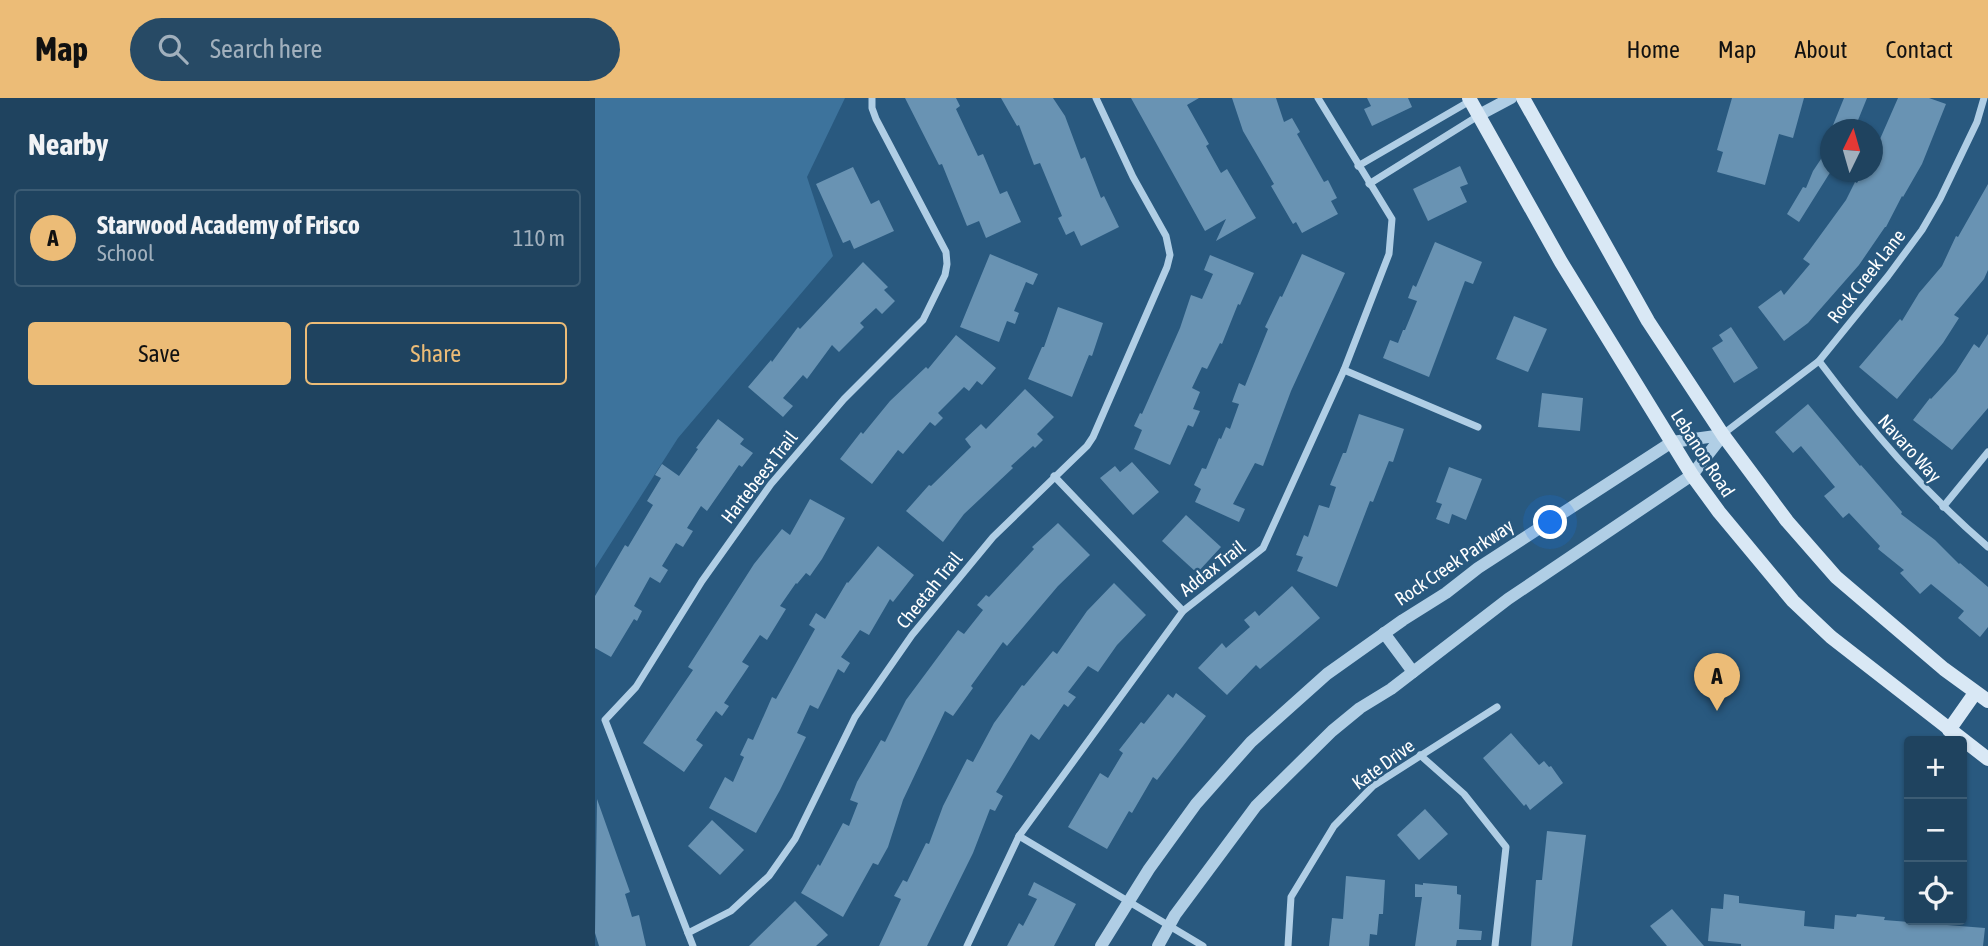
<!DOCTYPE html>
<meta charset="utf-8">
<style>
:root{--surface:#1f435f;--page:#274a65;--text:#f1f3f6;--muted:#a1b0bd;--line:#3c5c74;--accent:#ecbc77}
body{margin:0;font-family:"Asap Condensed",sans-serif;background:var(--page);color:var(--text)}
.controls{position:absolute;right:21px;bottom:21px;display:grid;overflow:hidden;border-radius:7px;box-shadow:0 2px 5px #0004}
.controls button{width:63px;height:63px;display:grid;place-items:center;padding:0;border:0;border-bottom:2px solid var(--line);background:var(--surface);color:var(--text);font:35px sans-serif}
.compass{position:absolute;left:1225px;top:21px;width:63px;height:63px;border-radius:50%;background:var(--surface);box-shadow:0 2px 5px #0004;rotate:5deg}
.you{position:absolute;left:956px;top:425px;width:24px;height:24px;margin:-18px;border:5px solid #fff;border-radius:50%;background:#1a73e8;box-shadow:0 0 0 10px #1a73e833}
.badge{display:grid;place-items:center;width:46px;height:46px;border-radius:50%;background:var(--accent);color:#111;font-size:23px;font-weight:700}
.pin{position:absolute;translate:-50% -58px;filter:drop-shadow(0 2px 4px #0008)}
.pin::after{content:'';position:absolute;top:37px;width:24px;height:21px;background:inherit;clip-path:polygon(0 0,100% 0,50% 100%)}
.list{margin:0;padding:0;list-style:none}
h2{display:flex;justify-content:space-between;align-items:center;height:91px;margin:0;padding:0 28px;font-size:30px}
h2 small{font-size:23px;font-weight:400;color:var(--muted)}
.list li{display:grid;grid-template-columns:46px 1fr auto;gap:21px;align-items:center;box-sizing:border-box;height:98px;margin:0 14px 14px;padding:0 14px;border:2px solid var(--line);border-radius:7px}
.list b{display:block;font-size:26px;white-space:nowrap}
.list p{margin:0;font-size:23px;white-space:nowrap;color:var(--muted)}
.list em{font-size:23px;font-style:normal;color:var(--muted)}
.actions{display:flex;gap:14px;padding:21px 28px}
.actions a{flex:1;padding:16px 0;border:2px solid var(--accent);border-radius:7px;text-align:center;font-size:24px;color:var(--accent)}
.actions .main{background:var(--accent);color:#111}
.icon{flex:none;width:38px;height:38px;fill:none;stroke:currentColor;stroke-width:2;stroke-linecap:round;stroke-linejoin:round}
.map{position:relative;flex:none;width:1393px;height:848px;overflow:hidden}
header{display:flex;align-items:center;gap:42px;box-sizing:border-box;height:98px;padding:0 35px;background:var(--accent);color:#111}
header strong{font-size:33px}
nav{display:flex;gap:38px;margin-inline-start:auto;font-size:24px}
.search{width:490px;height:63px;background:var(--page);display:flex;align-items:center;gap:18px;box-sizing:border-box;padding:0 24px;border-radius:38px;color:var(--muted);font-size:26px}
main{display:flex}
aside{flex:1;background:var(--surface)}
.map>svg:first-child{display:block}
</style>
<header>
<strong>Map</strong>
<div class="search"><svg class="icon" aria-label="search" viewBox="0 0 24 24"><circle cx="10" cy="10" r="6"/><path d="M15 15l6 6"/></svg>Search here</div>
<nav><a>Home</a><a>Map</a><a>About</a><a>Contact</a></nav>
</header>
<main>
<aside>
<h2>Nearby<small></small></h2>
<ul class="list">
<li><span class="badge">A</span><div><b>Starwood Academy of Frisco</b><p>School</p></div><em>110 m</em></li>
</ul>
<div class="actions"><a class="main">Save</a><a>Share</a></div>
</aside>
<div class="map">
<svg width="1393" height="848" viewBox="0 0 1393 848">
<rect width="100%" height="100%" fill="#29597f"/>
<!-- green -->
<path fill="#3d739c" d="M0,0h250l-38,79 26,79 -155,182 -83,130z"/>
<!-- building -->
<g fill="#6993b3">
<path d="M310,0h51l4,8 -4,3 22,47 5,-2 17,40 7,-3 14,31 -35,16 -7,-17 -12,5 -25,-62 -3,1z"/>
<path d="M406,0h52l12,18 16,43 4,-2 16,41 3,-2 15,31 -38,19 -7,-15 -8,4 -8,-17 4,-2 -22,-53 -6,2 -15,-40 -2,1z"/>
<path d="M536,0h68l-12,7 22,39 -3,2 15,27 6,-4 29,49 -40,23 10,-22 -21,12z"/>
<path d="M637,0h44l8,24 8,-4 8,14 -3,2 27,48 4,-2 9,18 -6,3 7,13 -36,19 -6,-11 -3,2 -22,-38 3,-2 -31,-53z"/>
<path d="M772,0h41l4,9 -40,19 -8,-17 7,-3z"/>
<path d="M1137,0h72l-11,40 -14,-4 -14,51 -48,-13 6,-20 -6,-2z"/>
<path d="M1249,0h23l-13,32h-23z"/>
<path d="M1303,0h31l17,6 -24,60 -19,33 -1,-1 -16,31h-1l-26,38 -51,58 -24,18 -26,-34 23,-17 3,5 26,-31 -7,-5 43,-59 9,-18 2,1 6,-11h10v-17z"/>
<path d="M1236,46v27l-32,51 -12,-8 16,-27 3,1 7,-17z"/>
<path d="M865,68l8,18 -8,3 7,15 -39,19 -15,-32z"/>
<path d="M258,69l18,37 8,-4 15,31 -40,18 -4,-9 -7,3 -27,-59z"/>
<path d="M1393,86v86l-4,9 -30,36 5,3 -16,25 -46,56 -38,-32 41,-48 2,2 17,-28 23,-27 14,-30 2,1z"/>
<path d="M840,144l47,20 -9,22 -8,-3 -36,96 -46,-19 7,-18 8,3 5,-13h2l12,-29 -9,-3 5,-13 3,2z"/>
<path d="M395,156l48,20 -5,11 -7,-3 -12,29 5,2 -4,11 -8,-3 -8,21 -39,-15z"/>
<path d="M707,156l43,19 -54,118 -28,75 -8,-3 -22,41 12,5 -6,13 -44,-20 6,-13 -7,-4 8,-17 4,1 13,-31 2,1 5,-12 4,2 9,-25 -7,-2 7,-19 6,3 23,-57 -3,-2 15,-31 2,1z"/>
<path d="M615,157l44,18 -14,32 -2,-1 -16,40 -2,-1 -13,26 -5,-2 -10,21 8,4 -7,17 7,2 -7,16 -5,-2 -18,40 -36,-16 8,-19 -8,-4 6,-13 2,1 38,-86 11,-33 11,4 11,-25 -9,-4z"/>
<path d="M268,164l25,25 -4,3 11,11 -13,13 -6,-6 -16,15 4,4 -25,25 -7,-7 -25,34 -4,-4 -20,23 10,8 -10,11 -35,-30 23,-27 1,2 26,-35 2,2z"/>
<path d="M463,209l45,16 -11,33 -3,-1 -17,42 -44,-18 14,-32h2z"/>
<path d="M919,218l33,13 -19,43 -32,-13z"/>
<path d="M1136,229l27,41 -24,15 -22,-35 11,-7 -4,-6z"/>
<path d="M1393,236v74l-36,42 -39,-30 17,-22 1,1 25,-27 18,-28 5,4z"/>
<path d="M361,237l40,33 -14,17 -5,-4 -8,10 -5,-4 -26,26 5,5 -8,8 -5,-4 -27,32 -5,-4 -26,34 -32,-25 21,-27 2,2 27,-33 36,-34 2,2z"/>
<path d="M430,291l29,28 -17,17 6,6 -8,8 -2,-2 -22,20 2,2 -49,46 -21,28 -37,-31 23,-26 2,1 40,-39 -6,-8 16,-15 5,5z"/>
<path d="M947,295l41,5 -3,33 -42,-4z"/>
<path d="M1213,306l52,62 1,-1 41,47 -1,2 34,26 24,24 1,-1 28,24v40l-8,10 -22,-19 6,-7 -33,-27 -11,10 -20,-21 4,-3 -26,-21 2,-3 -31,-33 -6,5 -19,-22 11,-9 -34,-41 -8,7 -18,-21z"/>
<path d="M764,316l45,15 -11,33 -4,-1 -16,41 -3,-1 -33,86 -40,-16 6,-14 -7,-2 8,-20 4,2 11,-32 10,3 7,-21 -6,-2 13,-32h3z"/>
<path d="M123,321l26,20 -4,5 13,9 -11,14 -3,-2 -32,46 -6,-5 -14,22 6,3 -10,16 -7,-4 -14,23 6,4 -8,13 -10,-6 -16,29 8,5 -5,10 -3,-2 -23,38 -16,-9v-52l30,-51 3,2 25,-42 -6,-4 14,-23 -6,-3 7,-11 17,12 19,-27 -2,-1z"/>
<path d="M537,364l27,30 -26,23 -33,-37 15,-12 5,6z"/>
<path d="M854,369l33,12 -16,41 -14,-6 -3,10 -13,-5 6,-15 -6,-2z"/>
<path d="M215,401l35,19 -23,41 -12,17 -4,-3 -9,11 -1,-1 -16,23 6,3 -19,31 -7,-5 -18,27 7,4 -25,37 5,3 -7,10 -6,-5 -20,29 7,5 -19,27 -41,-29 50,-73 -5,-3 66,-103 28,-35 8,6z"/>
<path d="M591,417l35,32 -24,26 -35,-32z"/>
<path d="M463,425l32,32 -32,31 -51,60 -4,-4 -32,44 2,2 -20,28 -8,-5 -42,89 -15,47 -10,18 -5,-2 -30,54 -42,-24 17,-29 2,2 23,-43 6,3 9,-23 -8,-3 7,-18 24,-42 4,2 21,-42 52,-70 6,4 19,-24 -6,-5 9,-10 3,2 45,-48 -2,-2z"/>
<path d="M283,448l36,29 -21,27 -3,-3 -21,36 -9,-5 -19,27 9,6 -6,10 -6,-4 -20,40 -8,-4 -13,28 9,4 -26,53 -24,43 -47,-25 16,-31 8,5 11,-25 -4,-2 8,-17 5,2 19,-43 4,2 39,-70 -6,-4 7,-12 9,6 22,-37 1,1z"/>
<path d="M519,485l32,32 -29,30 -19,27 -10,-6 -20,26 8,5 -8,10 -4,-3 -25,36 -8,-6 -35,58 7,4 -8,15 -5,-2 -17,44 -46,93h-48l22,-47 -7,-3 9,-16 4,2 19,-39 3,1 14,-38 24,-47 6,3 21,-39 28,-38 2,1 29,-35 4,3 30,-43z"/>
<path d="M697,488l28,32 -60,51 -4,-4 -29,30 -29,-27 24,-25 4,5 24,-21 -6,-7 11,-9 4,5z"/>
<path d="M581,595l30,23 -49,64 -4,-3 -21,36 -3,-2 -22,38 -39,-22 32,-54 8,5 15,-25 -4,-3 22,-28 3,2 24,-30 5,4z"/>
<path d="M916,635l28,32 5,-4 5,6 2,-1 12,17 -33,27 -4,-6 -2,2 -41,-48z"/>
<path d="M2,701l33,93 -5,2 7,23 7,-2 7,31h-47l-4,-13z"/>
<path d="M830,711l23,25 -29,26 -22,-25z"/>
<path d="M117,722l32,30 -24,25 -32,-29z"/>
<path d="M952,733l39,4 -14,111h-41l5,-66h6z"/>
<path d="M751,778l39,4 -2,34h-4l-2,21 -7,-1 -1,12h-40l3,-28 11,1z"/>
<path d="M439,784l42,22 -22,42h-47l12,-23 4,3 14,-27 -9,-4z"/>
<path d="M828,785l34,3v8l4,1 -2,34 23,2 -1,9h-24l-1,6h-41l7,-49h-7v-13l8,1z"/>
<path d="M1129,796l15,2v7l66,8 -1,15 30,3 1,-14 21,2 1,-3 28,3 -1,3 101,8 -2,18h-242v-2l-33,-3 3,-33 12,1z"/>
<path d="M200,803l33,34 -12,11h-67z"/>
<path d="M1077,811l32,37h-37l-17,-20z"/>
</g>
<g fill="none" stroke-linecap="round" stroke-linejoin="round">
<!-- minor -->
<g stroke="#b0cee5" stroke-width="7">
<path d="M763,68l112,-65"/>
<path d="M774,86l109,-68"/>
<path d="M1224,263c51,68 104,130 169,186"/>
<path d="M749,272l134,57"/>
<path d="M1128,336l96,-73 69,-85 34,-46 18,-31 37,-77 7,-24"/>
<path d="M459,378l129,135"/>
<path d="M1348,409l45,-55"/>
<path d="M825,657l44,39 42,53 -11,99"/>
<path d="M424,738l184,110"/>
<path d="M93,835l43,-22 38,-35 26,-37 60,-122 57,-82 81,-98 94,-91 6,-9 74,-170 3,-12 -4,-19 -33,-59 -37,-79"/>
<path d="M98,848l-88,-226 31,-33 66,-106 69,-97 73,-85 79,-79 22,-45 2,-11 -1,-12 -70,-133 -4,-11v-10"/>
<path d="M372,848l52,-110 164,-225 80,-63 81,-178 45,-116 3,-35 -74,-121"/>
<path d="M693,848l3,-49 43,-71 39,-40 124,-79"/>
</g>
<!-- tertiary -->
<g stroke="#b0cee5" stroke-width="12">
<path d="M884,17l32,-17"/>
<path d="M789,535l29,39"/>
<path d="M506,848l48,-77 47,-65 55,-62 76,-68 76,-54 43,-27 32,-25 194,-126 51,-7"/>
<path d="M563,848l17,-31 81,-109 76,-75 28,-23 31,-19 117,-90 184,-124 31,-40"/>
</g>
<!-- secondary -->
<g stroke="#d9e8f5" stroke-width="14">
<path d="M874,0l92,164 131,213 27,37 74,89 38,36 157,122"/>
<path d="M928,0l125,223 75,114 64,86 49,56 108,92 44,32"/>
<path d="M1354,632l26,-37"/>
</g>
</g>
<g text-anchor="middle" stroke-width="5" stroke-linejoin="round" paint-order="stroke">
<!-- street labels -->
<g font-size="19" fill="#fff" stroke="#29597f">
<text transform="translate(1271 178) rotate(-52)" y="7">Rock Creek Lane</text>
<text transform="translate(1315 350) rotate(48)" y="7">Navaro Way</text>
<text transform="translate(1108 355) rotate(57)" y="7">Lebanon Road</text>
<text transform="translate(164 379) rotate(-52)" y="7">Hartebeest Trail</text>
<text transform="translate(859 464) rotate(-34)" y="7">Rock Creek Parkway</text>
<text transform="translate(617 470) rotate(-38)" y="7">Addax Trail</text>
<text transform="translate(334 492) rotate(-51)" y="7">Cheetah Trail</text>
<text transform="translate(788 666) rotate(-36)" y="7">Kate Drive</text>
</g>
</g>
</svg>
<div class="controls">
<button>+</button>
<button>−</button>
<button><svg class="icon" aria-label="locate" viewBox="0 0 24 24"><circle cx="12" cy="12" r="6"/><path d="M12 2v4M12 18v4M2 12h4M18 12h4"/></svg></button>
</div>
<svg class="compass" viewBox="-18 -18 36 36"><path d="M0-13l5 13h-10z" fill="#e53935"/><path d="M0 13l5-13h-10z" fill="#a1b0bd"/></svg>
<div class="you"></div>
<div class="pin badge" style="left:1122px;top:613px">A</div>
</div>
</main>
